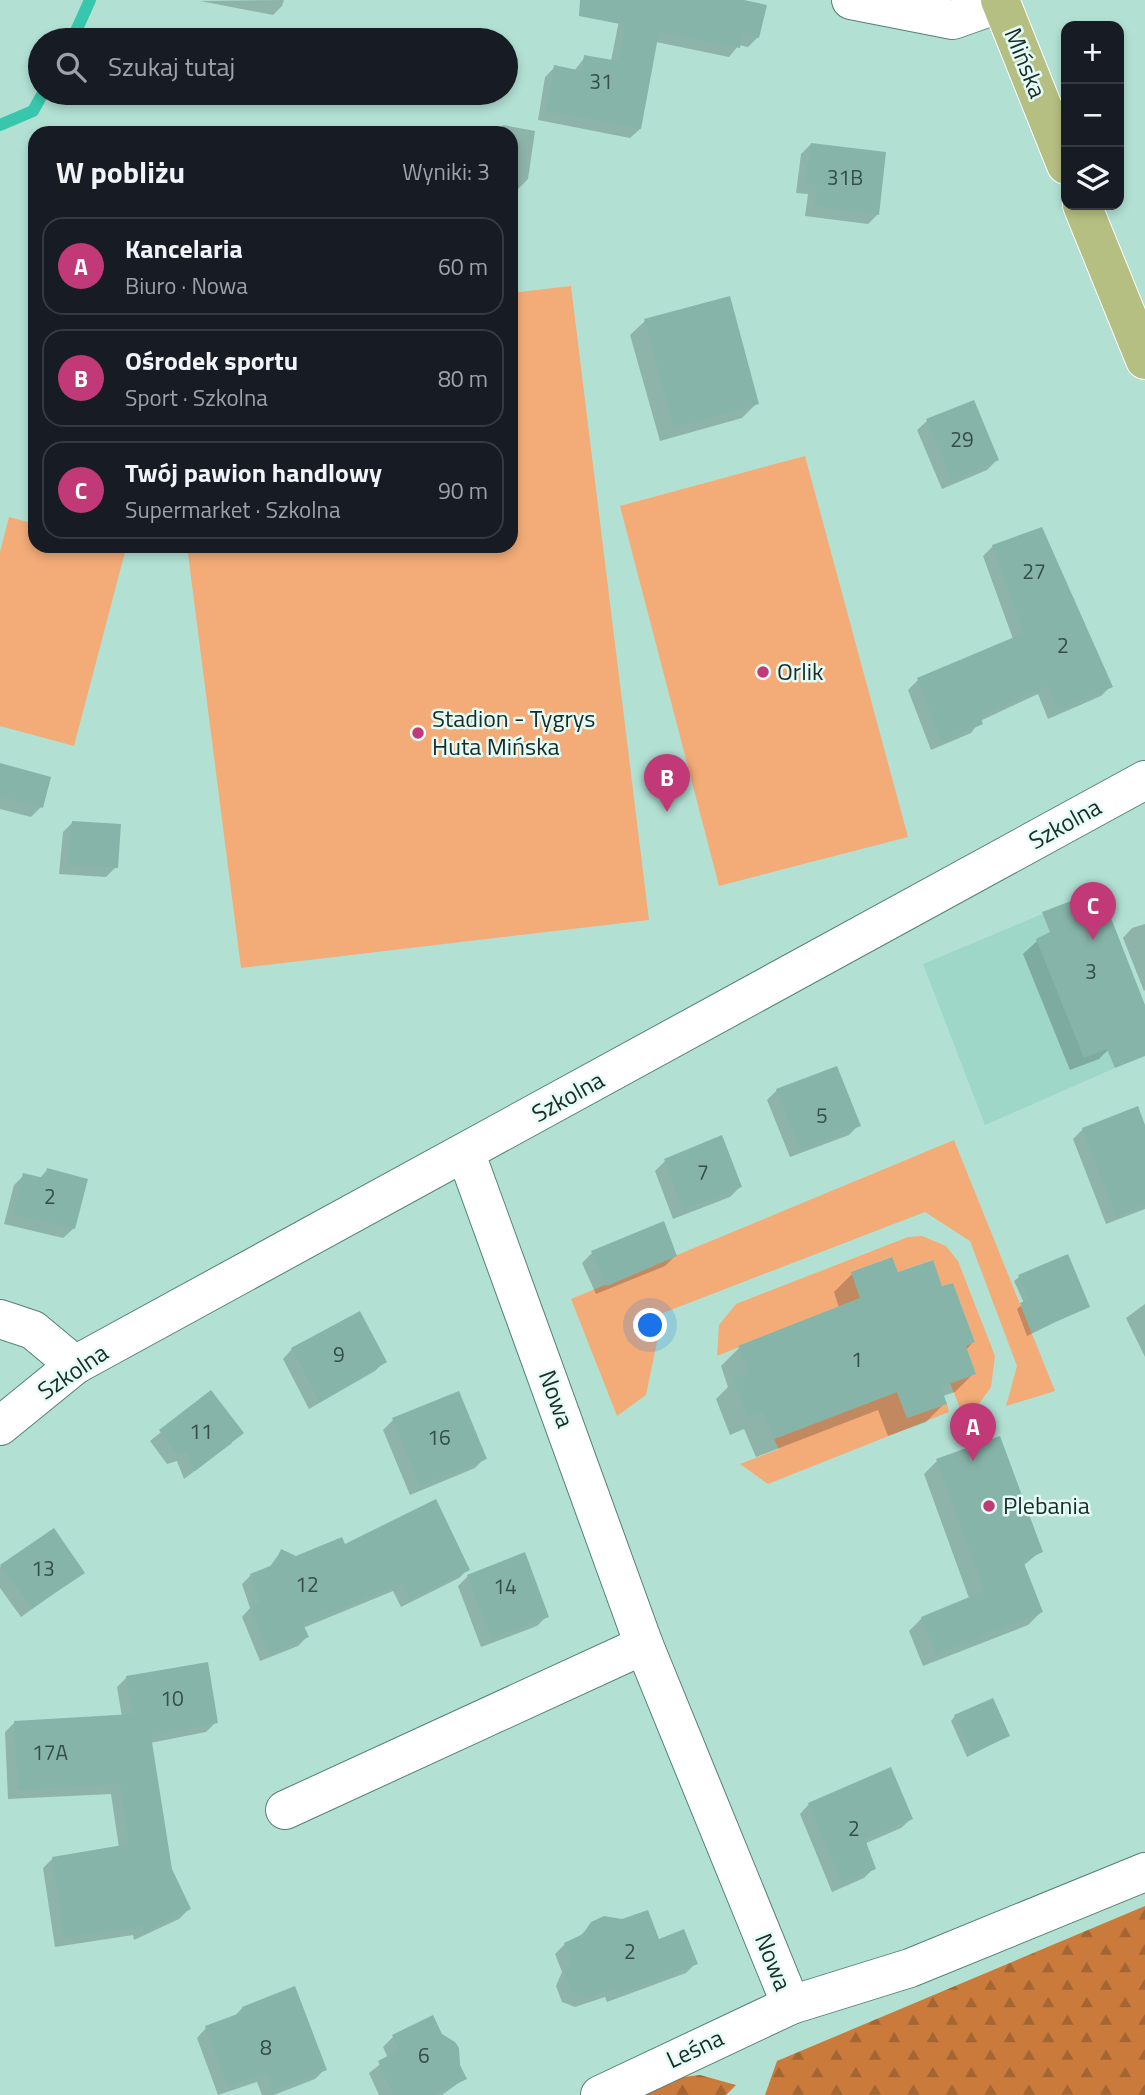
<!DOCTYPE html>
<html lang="pl">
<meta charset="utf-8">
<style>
:root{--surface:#171b24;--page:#20242c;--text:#f1f3f6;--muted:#9ea1a6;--line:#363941;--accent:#c13976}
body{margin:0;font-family:"Titillium Web",sans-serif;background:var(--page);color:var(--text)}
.controls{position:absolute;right:21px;top:21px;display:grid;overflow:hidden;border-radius:14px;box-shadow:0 4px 10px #0003}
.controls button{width:63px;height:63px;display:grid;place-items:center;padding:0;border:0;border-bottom:2px solid var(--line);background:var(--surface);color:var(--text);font:35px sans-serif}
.you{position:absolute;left:651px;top:1326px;width:24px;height:24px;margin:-18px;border:5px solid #fff;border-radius:50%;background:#1a73e8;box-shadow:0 0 0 10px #1a73e833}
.badge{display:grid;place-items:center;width:46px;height:46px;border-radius:50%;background:var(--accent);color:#fff;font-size:23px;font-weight:700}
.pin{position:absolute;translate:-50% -58px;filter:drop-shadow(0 2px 4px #0008)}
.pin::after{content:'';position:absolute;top:37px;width:24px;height:21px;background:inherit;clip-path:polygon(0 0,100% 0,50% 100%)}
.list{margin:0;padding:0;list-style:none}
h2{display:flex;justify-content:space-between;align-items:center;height:91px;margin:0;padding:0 28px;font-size:30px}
h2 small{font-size:23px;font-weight:400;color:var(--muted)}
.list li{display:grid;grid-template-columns:46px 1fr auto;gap:21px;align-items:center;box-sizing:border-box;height:98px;margin:0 14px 14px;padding:0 14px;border:2px solid var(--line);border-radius:21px}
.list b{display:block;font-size:26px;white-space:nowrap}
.list p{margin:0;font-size:23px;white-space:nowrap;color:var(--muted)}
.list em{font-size:23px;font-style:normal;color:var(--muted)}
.icon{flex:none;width:38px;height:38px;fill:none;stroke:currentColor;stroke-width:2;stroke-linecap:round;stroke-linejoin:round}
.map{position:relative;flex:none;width:1145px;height:2095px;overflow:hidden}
.search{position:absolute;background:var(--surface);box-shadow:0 4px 10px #0003;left:28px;top:28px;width:490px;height:77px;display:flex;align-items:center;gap:18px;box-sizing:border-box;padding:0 24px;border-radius:38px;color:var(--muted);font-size:26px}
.panel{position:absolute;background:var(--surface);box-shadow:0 4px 10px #0003;left:28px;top:126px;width:490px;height:427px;border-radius:21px}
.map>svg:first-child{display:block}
</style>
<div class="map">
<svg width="1145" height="2095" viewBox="0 0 1145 2095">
<defs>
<pattern id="forest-firs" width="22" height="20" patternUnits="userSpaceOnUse" patternTransform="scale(1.75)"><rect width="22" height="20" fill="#ca7b3c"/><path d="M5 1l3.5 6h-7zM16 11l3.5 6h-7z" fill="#a36532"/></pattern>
</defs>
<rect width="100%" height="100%" fill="#b2e1d4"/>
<!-- built -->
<path fill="#9ed6c8" d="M1100,890l15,178 -130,57 -62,-161z"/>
<!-- green -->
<g fill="#f3ac78">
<path d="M571,286l78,634 -408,48 -54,-422h324v-253z"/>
<path d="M805,456l103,381 -189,49 -99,-380z"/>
<path d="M9,517l26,7v22l91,2 -52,198 -74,-20v-174z"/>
<path d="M954,1140l101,251 -49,15 11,-40 -47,-125 -45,-29 -262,101 -17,82 -29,21 -46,-117z"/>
<path d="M922,1236l24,10 12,15 37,95 -4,31 -12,17 -19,4 -10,-25 26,-9 -10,-28 9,-4 -22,-59 -11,3 -10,-26 -34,12 -7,-15 -39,15 8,26 -143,58 2,-31 17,-21 172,-67z"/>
<path d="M897,1392l10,26 40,-14 2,8 -181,72 -28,-20 39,-15 -5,-10z"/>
</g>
<!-- forest -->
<g fill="url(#forest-firs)">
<path d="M1145,1906v189h-380l12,-34z"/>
<path d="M700,2075l36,10 -10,10h-88l29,-16z"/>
</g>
<!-- shadow -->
<g fill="#0003">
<path d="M284,0l-2,6 -9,9 -73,-14z"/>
<path d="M623,0h113l22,37 -10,10 -9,-2 -10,12 -73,-15 -16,87 -10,9 -92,-18 7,-43 10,-10 19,4 11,-14 26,4z"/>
<path d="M503,125l32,6 -7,48 -10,10 -7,-1v-55h-16z"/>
<path d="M811,144l67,70 -10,10 -63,-8 3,-22 -12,-1 5,-39z"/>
<path d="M645,321l112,82 -15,15 -82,23 -30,-106z"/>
<path d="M973,403l24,57 -10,10 -45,19 -25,-59 10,-9z"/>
<path d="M993,546l118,140 -10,10 -53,23 -10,-25 -58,27 -9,12 -40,17 -23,-60 10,-10 95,-41 -30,-83z"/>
<path d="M0,765l41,42 -10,10 -31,-8z"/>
<path d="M73,822l43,45 -10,10 -47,-3 4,-42z"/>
<path d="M1145,924v66l-1,1 -21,-53 9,-10z"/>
<path d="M1037,941l76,104 -14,14 -29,11 -47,-116z"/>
<path d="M777,1090l82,35 -10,10 -59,22 -23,-57z"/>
<path d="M1083,1129l62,1v79l-39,15 -33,-85z"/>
<path d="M665,1161l75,26 -10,10 -57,22 -18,-48z"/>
<path d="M47,1170l39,10 -13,49 -10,9 -59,-14 10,-39 10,-10 15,4z"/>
<path d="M592,1253l83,3 -10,10 -69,28 -14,-31z"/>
<path d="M852,1274l45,1 44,13 32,54 -7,8 8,23 -19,19 -12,4 2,7 -19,19 -38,14 -10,-26 -122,47 -12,-28 -14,6 -14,-36 12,-12 -7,-21 18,-18 100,-40 -5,-16z"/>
<path d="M1019,1277l69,29 -61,30 -10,-27 7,-6 -10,-22z"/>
<path d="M1145,1304v53l-19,-39z"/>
<path d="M292,1349l93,12 -10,10 -66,38 -26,-50z"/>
<path d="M210,1393l22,50 -48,36 -7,-18 -10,3 -17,-23z"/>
<path d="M393,1420l92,38 -10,10 -65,27 -27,-65z"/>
<path d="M937,1461l104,90 -18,15 18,46 -13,13 -105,41 -14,-35 13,-13 47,-20 -45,-124z"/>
<path d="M53,1530l30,43 -62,44 -21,-29v-21z"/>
<path d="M344,1546l124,23 -9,9 -58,29 -8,-16 -90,37 4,9 -9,9 -38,15 -18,-44 8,-9 -8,-24 9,-9 18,-7 12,-17 15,7z"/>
<path d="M468,1576l79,40 -10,10 -56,21 -23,-61z"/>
<path d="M127,1677l89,45 -10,10 -56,11 21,127 18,39 -10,10 -45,21 -1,-5 -78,12 -12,-79 10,-10 66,-10 -8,-54 -103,5 -3,-67 10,-10 107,-5 -5,-30z"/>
<path d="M955,1716l53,20 -41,21 -16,-36z"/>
<path d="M809,1804l102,15 -10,9 -37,16 10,24 -10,10 -32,14 -32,-78z"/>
<path d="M592,1924l66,17 38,22 -10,10 -79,29 -2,-5 -30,10 -13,-5 -6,-16 6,-14 -7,-18 10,-10 14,-7z"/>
<path d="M242,2008l83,61 -10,10 -41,16h-12l-5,-13 -39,13 -21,-57 9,-10 28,-11z"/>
<path d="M393,2037l65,28 6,14 -22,16h-63l-10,-22 19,-15 -5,-11z"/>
</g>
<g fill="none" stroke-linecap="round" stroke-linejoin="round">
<!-- stream -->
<g stroke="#38c7ac" stroke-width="12">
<path d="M72,40l18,-40"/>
<path d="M0,125l33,-14 10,-18"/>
</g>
</g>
<!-- building -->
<g fill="#87b4a8">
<path d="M580,0h164l23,5 -8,33 -16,-4 -3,14 -81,-16 -18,97 -95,-18 8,-46 28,6 2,-16 34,6 7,-36 -46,-9z"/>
<path d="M811,143l75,9 -7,63 -65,-9 3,-21 -12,-1z"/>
<path d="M730,296l29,108 -85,24 -30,-109z"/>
<path d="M974,400l25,60 -47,21 -26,-62z"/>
<path d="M1042,527l71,160 -55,23 -10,-24 -68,30 3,8 -42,18 -24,-64 107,-45 -32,-88z"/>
<path d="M0,763l51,14 -8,31 -43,-12z"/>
<path d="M72,821l49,3 -3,44 -50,-3z"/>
<path d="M1100,890l45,115v51l-30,12 -8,-19 -23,9 -48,-119 14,-7 -8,-20z"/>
<path d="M837,1066l24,60 -61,23 -24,-60z"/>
<path d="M1138,1106l7,19v80l-29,11 -34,-88z"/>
<path d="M722,1135l20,52 -59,23 -19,-51z"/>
<path d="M47,1168l41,11 -13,50 -62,-15 10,-41 21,5z"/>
<path d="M664,1221l13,35 -70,30 -16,-35z"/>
<path d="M1068,1254l22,53 -58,25 -12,-29 9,-4 -11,-24z"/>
<path d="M892,1257l6,15 35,-12 9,26 11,-3 22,59 -9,4 10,28 -35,13 6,17 -40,14 -10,-26 -123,47 -11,-27 -15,6 -15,-39 16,-5 -11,-28 122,-48 -9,-26z"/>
<path d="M360,1311l27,51 -68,39 -28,-53z"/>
<path d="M211,1390l33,43 -49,38 -8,-19 -10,3 -18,-25z"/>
<path d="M459,1391l28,68 -67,27 -28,-68z"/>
<path d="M1000,1436l43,116 -20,9 20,51 -107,43 -15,-38 63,-26 -48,-132z"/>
<path d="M436,1499l34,71 -60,29 -8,-16 -99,41 6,13 -40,17 -19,-48 10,-4 -10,-28 25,-10 6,-15 15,7 46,-19 3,7z"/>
<path d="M54,1528l31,45 -53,35 -32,-43z"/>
<path d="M525,1552l24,65 -58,21 -24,-63z"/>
<path d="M208,1662l10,61 -67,13 21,133 19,40 -47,23 -1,-6 -79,12 -12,-81 77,-13 -9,-60 -102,6 -4,-69 119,-7 -7,-38z"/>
<path d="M993,1698l17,38 -38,17 -18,-38z"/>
<path d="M891,1767l22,52 -48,20 11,30 -34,14 -34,-80z"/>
<path d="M648,1910l11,29 25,-10 14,35 -81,30 -2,-6 -29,10 -14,-5 -7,-18 6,-14 -7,-18 19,-9 8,-12 13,-6 18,3z"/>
<path d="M295,1986l32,84 -54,21 -6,-18 -39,14 -23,-61 38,-14 -1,-5z"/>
<path d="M433,2015l9,19 13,8 4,6 1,17 7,14 -34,16h-40l-15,-34 21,-11 -7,-15z"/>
</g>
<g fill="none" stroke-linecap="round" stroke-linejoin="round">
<defs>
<g id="minor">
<path d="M851,0l102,20 48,-17"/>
<path d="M466,1154l178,491 147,360 119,-37 235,-96"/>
<path d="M0,1319l33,11 42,35"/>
<path d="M0,1426l75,-61 1070,-585"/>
<path d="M285,1810l359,-165"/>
<path d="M600,2095l191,-90"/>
</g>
<g id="major">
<path d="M1000,0l66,165"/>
<path d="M1082,205l63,155"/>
</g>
</defs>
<!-- minor casing -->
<use href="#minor" stroke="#558076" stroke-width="40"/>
<!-- major casing -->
<use href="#major" stroke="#fff" stroke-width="40"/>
<!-- minor -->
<use href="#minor" stroke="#fff" stroke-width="38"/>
<!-- major -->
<use href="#major" stroke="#b6bf82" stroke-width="38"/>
</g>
<!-- markers -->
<g fill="#c13976" stroke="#e5fcf6" stroke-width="2.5">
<circle cx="763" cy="672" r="7"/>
<circle cx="418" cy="733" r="7"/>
<circle cx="989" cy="1506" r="7"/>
</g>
<g text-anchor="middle" stroke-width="5" stroke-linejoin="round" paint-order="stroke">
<!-- number labels -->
<g font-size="21" fill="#354e48">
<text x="601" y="89">31</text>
<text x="845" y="185">31B</text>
<text x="962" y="447">29</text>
<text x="1034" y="579">27</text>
<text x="1063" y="653">2</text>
<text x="1091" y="979">3</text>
<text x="822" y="1123">5</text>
<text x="703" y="1180">7</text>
<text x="50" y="1204">2</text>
<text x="339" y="1362">9</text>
<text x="857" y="1367">1</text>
<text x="201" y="1439">11</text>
<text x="439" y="1445">16</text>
<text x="43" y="1576">13</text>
<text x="307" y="1592">12</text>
<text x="505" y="1594">14</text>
<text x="172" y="1706">10</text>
<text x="50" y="1760">17A</text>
<text x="854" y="1836">2</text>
<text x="630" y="1959">2</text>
<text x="266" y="2055">8</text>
<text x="424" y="2063">6</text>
</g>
<!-- street labels -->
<g font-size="24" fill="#1a2c28" stroke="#e5fcf6">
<text transform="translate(1025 63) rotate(68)" y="8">Mińska</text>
<text transform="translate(1065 824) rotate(-29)" y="8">Szkolna</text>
<text transform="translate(568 1097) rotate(-29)" y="8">Szkolna</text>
<text transform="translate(73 1372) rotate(-34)" y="8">Szkolna</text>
<text transform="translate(556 1399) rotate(70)" y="8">Nowa</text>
<text transform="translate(773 1962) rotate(68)" y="8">Nowa</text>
<text transform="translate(695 2049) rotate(-25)" y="8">Leśna</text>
</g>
<!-- poi labels -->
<g font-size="24" fill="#1a2c28" stroke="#e5fcf6" text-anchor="start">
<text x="777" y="680">Orlik</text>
<text x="432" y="727">Stadion - Tygrys<tspan x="432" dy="28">Huta Mińska</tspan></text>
<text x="1003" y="1514">Plebania</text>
</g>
</g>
</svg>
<div class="controls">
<button>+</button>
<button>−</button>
<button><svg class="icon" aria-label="layers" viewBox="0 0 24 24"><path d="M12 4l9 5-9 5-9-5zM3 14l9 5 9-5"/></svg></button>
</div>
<div class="you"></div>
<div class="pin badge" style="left:973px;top:1461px">A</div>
<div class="pin badge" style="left:667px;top:812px">B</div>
<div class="pin badge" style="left:1093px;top:940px">C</div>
<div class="search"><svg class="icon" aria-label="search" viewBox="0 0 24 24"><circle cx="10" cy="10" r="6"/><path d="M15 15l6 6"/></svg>Szukaj tutaj</div>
<section class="panel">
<h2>W pobliżu<small>Wyniki: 3</small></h2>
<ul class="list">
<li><span class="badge">A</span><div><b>Kancelaria</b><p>Biuro · Nowa</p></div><em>60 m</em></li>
<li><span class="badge">B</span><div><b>Ośrodek sportu</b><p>Sport · Szkolna</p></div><em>80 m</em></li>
<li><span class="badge">C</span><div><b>Twój pawion handlowy</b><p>Supermarket · Szkolna</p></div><em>90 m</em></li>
</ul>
</section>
</div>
